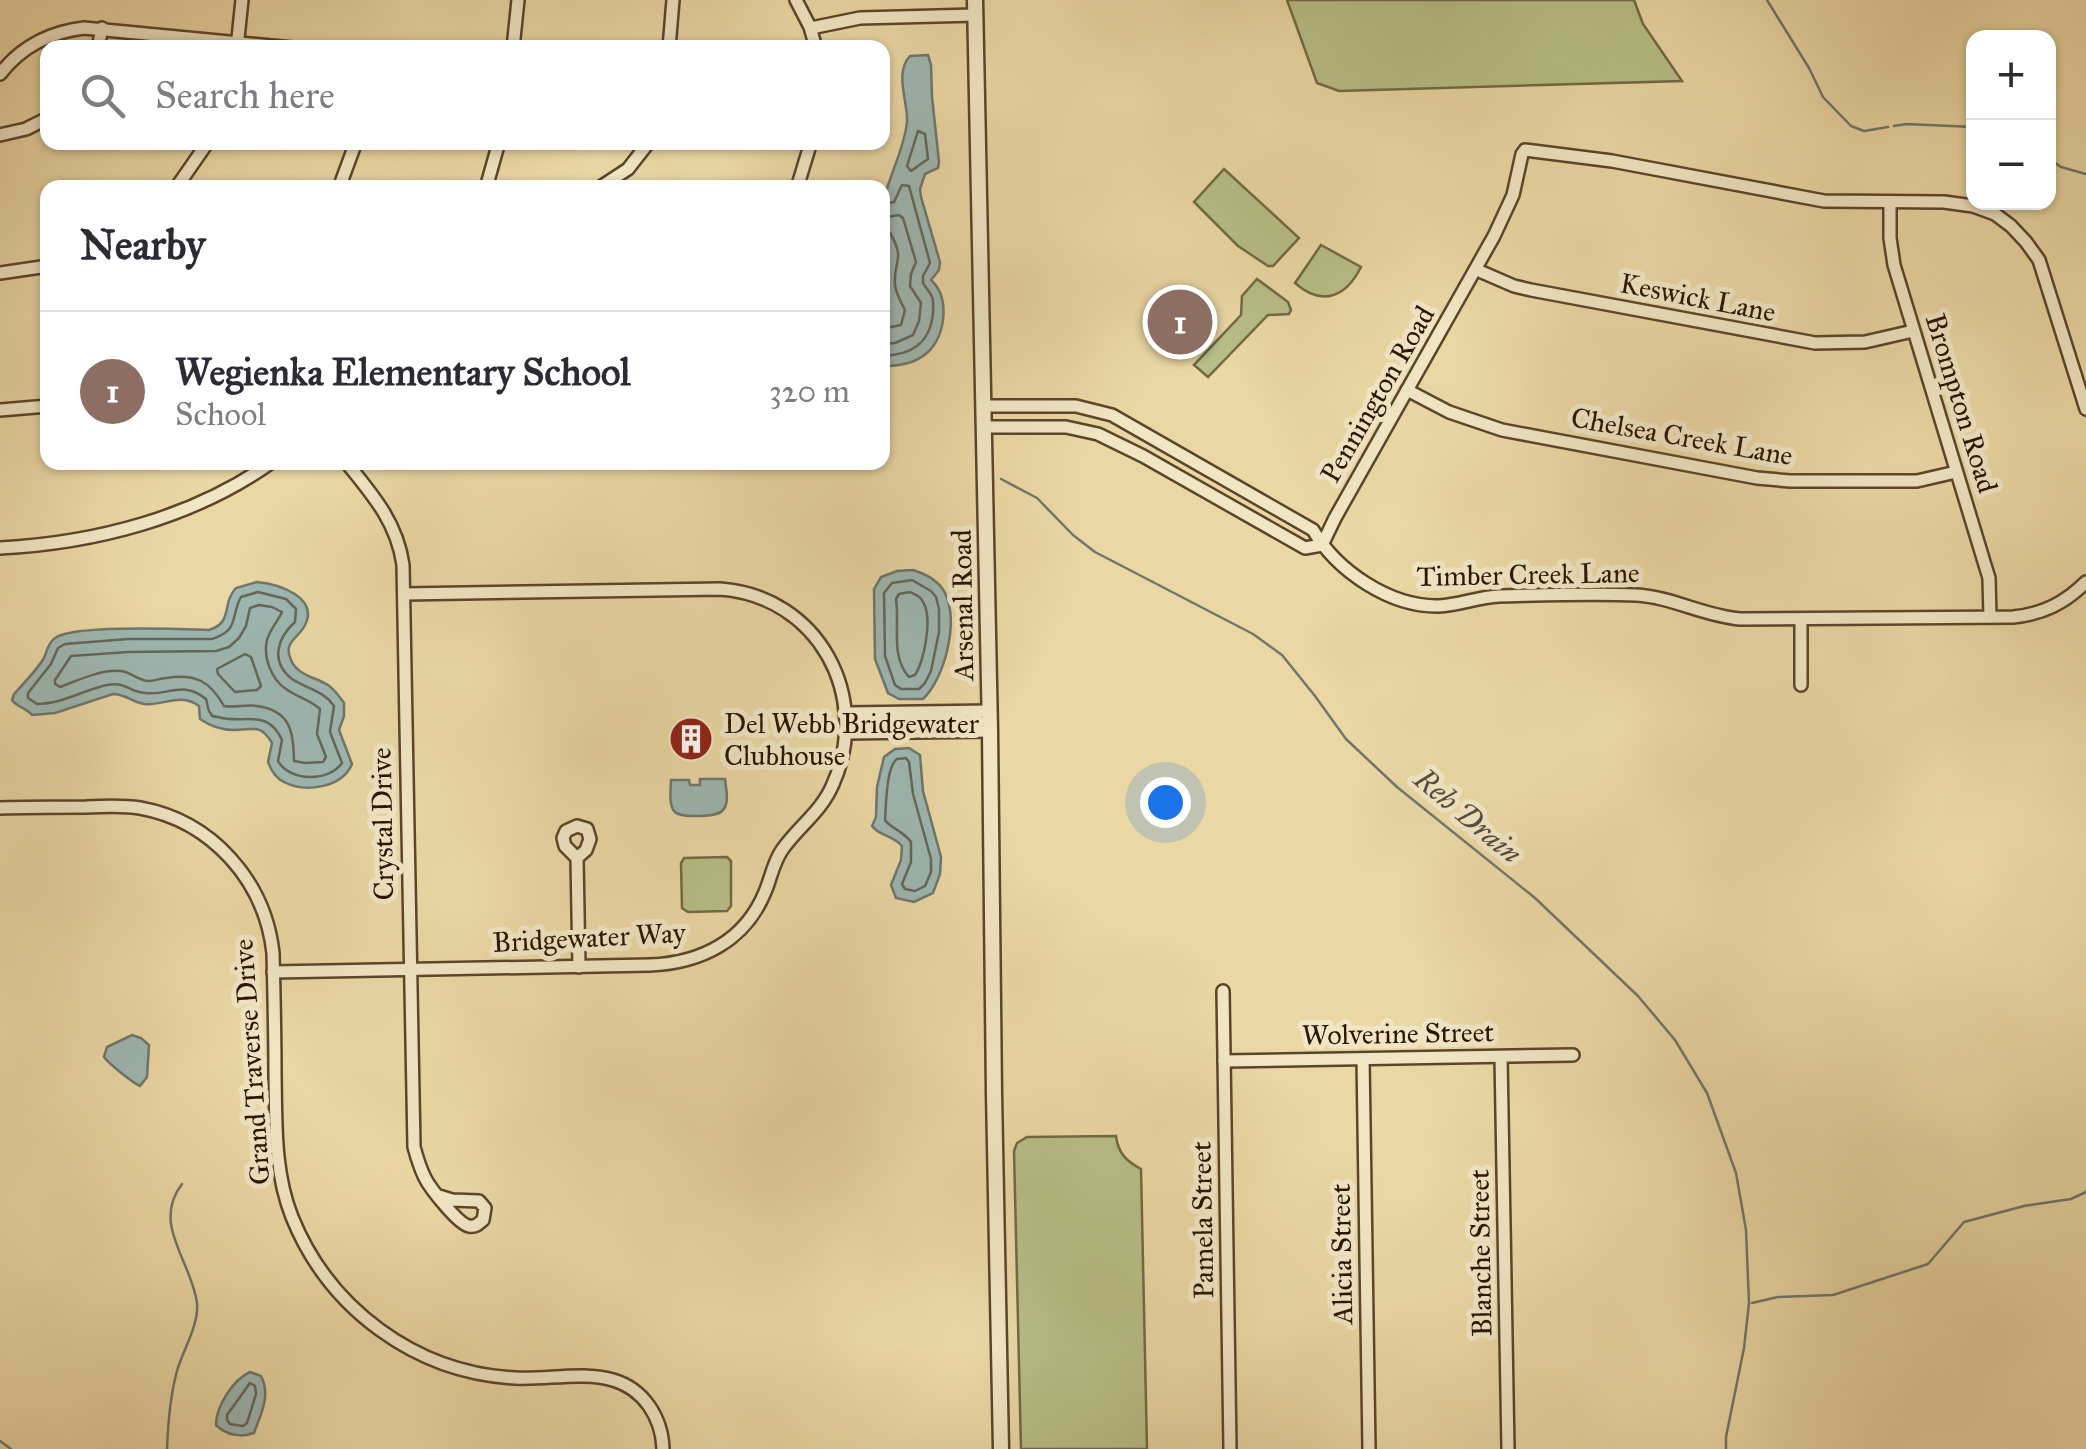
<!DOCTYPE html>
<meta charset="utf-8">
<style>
:root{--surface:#fff;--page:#f2f2f3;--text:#2b2b33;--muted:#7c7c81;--line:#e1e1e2;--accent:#1a73e8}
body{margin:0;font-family:"IM FELL Great Primer",serif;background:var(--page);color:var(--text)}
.controls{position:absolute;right:30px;top:30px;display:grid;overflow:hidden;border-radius:20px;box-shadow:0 2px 8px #0004}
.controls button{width:90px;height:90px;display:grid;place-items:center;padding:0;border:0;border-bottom:2px solid var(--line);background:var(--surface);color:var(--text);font:50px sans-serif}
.you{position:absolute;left:1165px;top:802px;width:35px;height:35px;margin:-25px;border:8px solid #fff;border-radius:50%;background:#1a73e8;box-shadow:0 0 0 15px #1a73e833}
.badge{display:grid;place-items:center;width:65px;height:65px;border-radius:50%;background:var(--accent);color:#fff;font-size:32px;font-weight:700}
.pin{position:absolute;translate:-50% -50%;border:5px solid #fff;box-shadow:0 2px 10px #0006}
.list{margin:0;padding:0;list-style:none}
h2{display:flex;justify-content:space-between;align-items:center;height:130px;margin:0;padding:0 40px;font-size:42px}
h2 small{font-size:32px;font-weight:400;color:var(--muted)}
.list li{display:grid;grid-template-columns:65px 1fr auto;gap:30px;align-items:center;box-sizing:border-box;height:160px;padding:0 40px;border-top:2px solid var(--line)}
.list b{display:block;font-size:38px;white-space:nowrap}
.list p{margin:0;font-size:32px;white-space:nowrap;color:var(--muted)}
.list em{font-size:32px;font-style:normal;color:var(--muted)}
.icon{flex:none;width:55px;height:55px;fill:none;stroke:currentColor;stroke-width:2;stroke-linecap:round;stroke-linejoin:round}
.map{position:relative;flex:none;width:2086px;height:1449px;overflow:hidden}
.search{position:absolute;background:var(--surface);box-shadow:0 2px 8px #0004;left:40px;top:40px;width:850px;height:110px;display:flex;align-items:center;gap:25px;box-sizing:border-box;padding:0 35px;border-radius:20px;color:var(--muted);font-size:38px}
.panel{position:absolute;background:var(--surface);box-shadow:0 2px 8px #0004;left:40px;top:180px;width:850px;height:290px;border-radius:20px}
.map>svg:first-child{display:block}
</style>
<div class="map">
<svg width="2086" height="1449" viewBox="0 0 2086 1449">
<rect width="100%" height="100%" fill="#ead7a4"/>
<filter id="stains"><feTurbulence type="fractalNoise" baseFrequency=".002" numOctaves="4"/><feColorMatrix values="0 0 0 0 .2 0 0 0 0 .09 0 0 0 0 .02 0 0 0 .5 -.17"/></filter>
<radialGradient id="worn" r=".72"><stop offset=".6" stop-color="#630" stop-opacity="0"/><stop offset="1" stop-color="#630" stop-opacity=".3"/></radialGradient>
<!-- green -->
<g fill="#b7be86" stroke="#716944" stroke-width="2.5">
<path d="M1287,0h347l9,24 39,57 -343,10 -22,-8z"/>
<path d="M1224,169l75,69 -26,28h-5l-30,-20 -44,-44z"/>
<path d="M1321,245l40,22c-15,30 -39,40 -66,16z"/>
<path d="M1257,279l31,23 3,8 -2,4 -21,1 -60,62 -14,-12 47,-50 1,-19z"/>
<path d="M727,857l4,4v45l-4,5 -39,1 -6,-4 -1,-45 3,-5z"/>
<path d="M1116,1136c2,17 10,25 25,33l6,280h-126l-7,-298 3,-8 10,-6z"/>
</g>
<!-- water -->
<g fill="#9db7b2" stroke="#6f766c" stroke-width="2.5">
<path d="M928,55l3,10 1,32 7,65 -1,6 -13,6 -5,15 1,8 19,65 -1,8 -8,10c19,17 15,55 -3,72 -13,12 -29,14 -45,14 -1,-51 -4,-103 -1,-154 2,-28 22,-59 25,-90 1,-21 -13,-49 3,-66z"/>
<path d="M913,570c13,4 26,11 32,23 14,29 0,85 -22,106h-24l-11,-6 -13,-34 -1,-70 7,-12 16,-6z"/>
<path d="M257,582c21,2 64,15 47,45 -7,12 -21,15 -13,33 6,15 24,17 37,25 7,5 11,11 16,18v13l-5,14 13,34c-10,24 -47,29 -68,18 -9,-4 -13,-12 -16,-20l4,-19c-12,-20 -19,-13 -38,-13 -13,0 -24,-4 -34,-11l-1,-13c-19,-14 -35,0 -55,-2 -12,-2 -19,-10 -31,-10l-58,19 -23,2c-6,-7 -15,-8 -20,-15l2,-6c9,-10 23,-24 30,-36 3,-7 4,-15 11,-20 18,-14 127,-9 154,-8 25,-8 12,-26 27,-42z"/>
<path d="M909,748l11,7 3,36 18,66 -1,17 -7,19 -19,9 -18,-4 -5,-13 10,-25 1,-14c-9,-11 -23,-10 -30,-20l4,-9 1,-30 7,-30 11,-8z"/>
<path d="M700,779h25c1,10 5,25 -3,32 -6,6 -41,7 -47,1 -7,-7 -4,-23 -4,-32h18l1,5h10z"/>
<path d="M132,1035l9,3 8,7 -2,32 -7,9c-7,-3 -31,-22 -36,-29l3,-10z"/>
<path d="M250,1372l11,4c10,19 0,38 -7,57 -13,5 -28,2 -38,-8 0,-19 17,-45 34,-53z"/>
</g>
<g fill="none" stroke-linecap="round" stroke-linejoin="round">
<!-- shore -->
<g stroke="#64665a" stroke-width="2.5">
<path d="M918,131l7,3 3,25 -17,12 -4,-5z"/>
<path d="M882,205l12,-3 8,-17 7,1 21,77 -7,13v7c3,5 7,9 9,14 2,4 1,12 1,16 -3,31 -22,42 -51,43"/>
<path d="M882,218l17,-3 4,3 13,44 -5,12 -1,12 11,17 -2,18 -6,14 -18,8 -13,1"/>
<path d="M882,233h8c16,27 3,28 5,52 1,9 6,17 10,25l-4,15 -19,4"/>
<path d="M912,580l19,11 5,6 3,12v23l-8,39 -6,12 -6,6h-18l-6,-4 -10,-29 -1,-63 8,-10z"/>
<path d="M258,592l28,7 10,10 -1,13c-18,16 -25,40 -3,57 15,10 31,11 42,27l-4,26 12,31c-13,19 -52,19 -64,-2l4,-21c-15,-33 -38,-15 -64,-23 -2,0 -6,0 -7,-3 -4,-4 -3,-10 -5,-15 -23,-19 -38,-3 -61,-6 -17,-1 -19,-12 -38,-8 -24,5 -45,19 -70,19l-9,-6v-5l23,-29 7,-16 7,-4 63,-5h84c28,-9 18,-22 29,-42z"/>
<path d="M910,592c6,3 10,4 13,10 10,16 1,59 -8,73l-6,2c-19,-21 -9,-52 -13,-78l3,-5z"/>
<path d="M259,605l13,2 10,5c-4,9 -12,17 -15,28 -4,17 4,39 19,49 11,8 24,11 34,20l-3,25 9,23 -3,5 -18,1 -11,-2c-1,-28 -2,-50 -37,-55 -11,-2 -22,2 -33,0 -14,-25 -29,-33 -58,-28 -6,0 -11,3 -16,3 -11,1 -18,-9 -29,-10 -20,-2 -42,9 -61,16l-5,-3v-4l16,-24 57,-4 88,-1 13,-4 10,-9 7,-12 4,-18z"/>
<path d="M245,654l6,3 10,29 -4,4 -22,2 -17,-18 -1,-5z"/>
<path d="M906,758l3,4 4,32 18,65v13l-6,14 -10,5 -10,-2 -3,-5 9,-22v-20c-9,-12 -21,-14 -26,-22 1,-12 1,-54 12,-61 3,-1 6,0 9,-1z"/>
<path d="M250,1383l5,3 1,8 -9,29 -4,3 -13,-2 -3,-4v-5z"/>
</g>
<!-- stream -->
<g stroke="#6f766c" stroke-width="2.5">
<path d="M1767,0l42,68 14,29 28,29 13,5 24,-4"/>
<path d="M1894,126l12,-2 68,3"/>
<path d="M2048,158l13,9 25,7"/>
<path d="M1001,479l36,19 36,37 22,17 158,82 29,21 33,41 31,43 51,48 138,111 103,98 37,44 32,53 29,80 10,57 3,73 -5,45 -18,89v12"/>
<path d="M1752,1303l26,-6 55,-2 95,-31 36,-42 60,-16 47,-7 15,-7"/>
<path d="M0,1441l11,8"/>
<path d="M167,1449c1,-26 3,-53 10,-78 6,-21 22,-46 20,-68 -5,-41 -46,-79 -15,-119"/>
</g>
<defs>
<g id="minor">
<path d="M796,0l14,27 6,21"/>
<path d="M811,28l49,-10 115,-3"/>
<path d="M98,48l4,-20"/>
<path d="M237,48l5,-48"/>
<path d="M513,48l5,-48"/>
<path d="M669,48l4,-48"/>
<path d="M0,74c21,-27 50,-42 84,-46l209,20"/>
<path d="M0,135l26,-6 22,-11"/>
<path d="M176,188l32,-46"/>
<path d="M339,188l17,-46"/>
<path d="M486,188l13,-46"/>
<path d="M599,188l29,-19 21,-27"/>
<path d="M797,188l14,-46"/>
<path d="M1890,202v36l4,27 91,300 4,13 1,39"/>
<path d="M1477,270l37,16 17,4 284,53 50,-1 48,-11"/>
<path d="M0,273l48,-7"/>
<path d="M1407,390l42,22 53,18 255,48 33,3h127l39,-9"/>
<path d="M983,406h93l36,9 201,115c24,41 77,77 126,76 20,-1 39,-9 60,-10 45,-1 92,-3 137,-1 36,2 68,21 104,24l273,-2c30,-3 52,-14 73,-35"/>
<path d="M0,410l48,-4"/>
<path d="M983,427h83l32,7 45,22 162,92 17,-3"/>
<path d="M346,462c26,32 51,60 57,103l11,582c3,11 6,21 11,31 5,10 33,46 44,48 7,1 9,-2 14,-6l2,-12 -6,-7 -27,-1 -13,-4"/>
<path d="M1322,545l13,-27 159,-282 19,-41 9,-41 3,-4 87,11 212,40 120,1 29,4 22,8 16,12 15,16 13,18 47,149"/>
<path d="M0,548c95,-5 193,-30 272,-86"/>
<path d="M1801,619v66"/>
<path d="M847,713l143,-2"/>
<path d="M847,733l143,-2"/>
<path d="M0,808c29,-1 57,-1 86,-1 18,-1 37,-2 54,1 72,13 125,73 133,145 1,40 2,81 2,122 1,48 -1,97 17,142 37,92 124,156 223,161 31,2 68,-7 98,2 31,9 49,38 50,69"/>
<path d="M577,858l-12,-12 -2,-8 3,-7 11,-5 10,3 3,10 -4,11 -9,8 2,109"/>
<path d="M273,972l377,-7c51,-2 95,-24 115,-73 6,-14 8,-29 17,-42 16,-23 40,-39 51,-66 39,-88 -15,-188 -113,-195l-316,5"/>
<path d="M1223,991l7,458"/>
<path d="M1501,1057l7,392"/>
<path d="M1363,1059l6,390"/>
<path d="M1224,1061l349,-6"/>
</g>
<path id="tertiary" d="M975,0l15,731 4,363 7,355"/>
</defs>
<!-- minor casing -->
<use href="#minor" stroke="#5b452a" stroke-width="16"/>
<!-- tertiary casing -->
<use href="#tertiary" stroke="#5b452a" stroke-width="19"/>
<!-- minor -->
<use href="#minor" stroke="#f1e5c4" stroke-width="11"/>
<!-- tertiary -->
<use href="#tertiary" stroke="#f1e5c4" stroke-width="14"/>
</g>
<!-- icons -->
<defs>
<symbol id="building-disc" viewBox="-11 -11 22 22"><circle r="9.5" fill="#8f2418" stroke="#f1e5c4"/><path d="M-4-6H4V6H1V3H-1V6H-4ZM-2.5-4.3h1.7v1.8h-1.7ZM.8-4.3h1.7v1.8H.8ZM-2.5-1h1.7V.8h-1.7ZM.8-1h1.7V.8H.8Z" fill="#fff"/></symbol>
</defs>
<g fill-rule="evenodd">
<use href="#building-disc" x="666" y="714" width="50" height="50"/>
</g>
<g text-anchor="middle" stroke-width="10" stroke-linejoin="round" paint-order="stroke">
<!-- street labels -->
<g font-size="28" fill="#2b1402" stroke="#f1e5c4">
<text transform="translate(1698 297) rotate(11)" y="10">Keswick Lane</text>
<text transform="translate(1377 394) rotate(-60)" y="10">Pennington Road</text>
<text transform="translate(1962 403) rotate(73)" y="10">Brompton Road</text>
<text transform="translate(1682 436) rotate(10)" y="10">Chelsea Creek Lane</text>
<text transform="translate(1528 574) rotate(-1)" y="10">Timber Creek Lane</text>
<text transform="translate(962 605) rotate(-91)" y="10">Arsenal Road</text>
<text transform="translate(382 824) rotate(-91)" y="10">Crystal Drive</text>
<text transform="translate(589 937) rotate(-3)" y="10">Bridgewater Way</text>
<text transform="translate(1398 1033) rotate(-1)" y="10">Wolverine Street</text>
<text transform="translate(251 1062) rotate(-94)" y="10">Grand Traverse Drive</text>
<text transform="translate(1202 1220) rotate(-91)" y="10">Pamela Street</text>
<text transform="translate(1480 1253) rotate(-91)" y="10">Blanche Street</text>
<text transform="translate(1341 1254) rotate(-91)" y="10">Alicia Street</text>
</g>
<!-- poi labels -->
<g font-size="28" fill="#2b1402" stroke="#f1e5c4" text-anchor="start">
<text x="724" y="733">Del Webb Bridgewater<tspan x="724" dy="32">Clubhouse</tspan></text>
</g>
<!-- water labels -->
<g font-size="30" font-style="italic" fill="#534d40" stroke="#f1e5c4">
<text transform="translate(1468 816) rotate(40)" y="10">Reh Drain</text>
</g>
</g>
<rect width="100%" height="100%" filter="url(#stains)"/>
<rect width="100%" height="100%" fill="url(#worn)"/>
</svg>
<div class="controls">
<button>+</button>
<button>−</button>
</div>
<div class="you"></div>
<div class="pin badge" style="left:1180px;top:322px;background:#8d6e63">1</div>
<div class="search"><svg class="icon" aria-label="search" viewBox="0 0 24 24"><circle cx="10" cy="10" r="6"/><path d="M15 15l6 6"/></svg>Search here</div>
<section class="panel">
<h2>Nearby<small></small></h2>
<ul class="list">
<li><span class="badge" style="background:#8d6e63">1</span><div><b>Wegienka Elementary School</b><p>School</p></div><em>320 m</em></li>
</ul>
</section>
</div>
